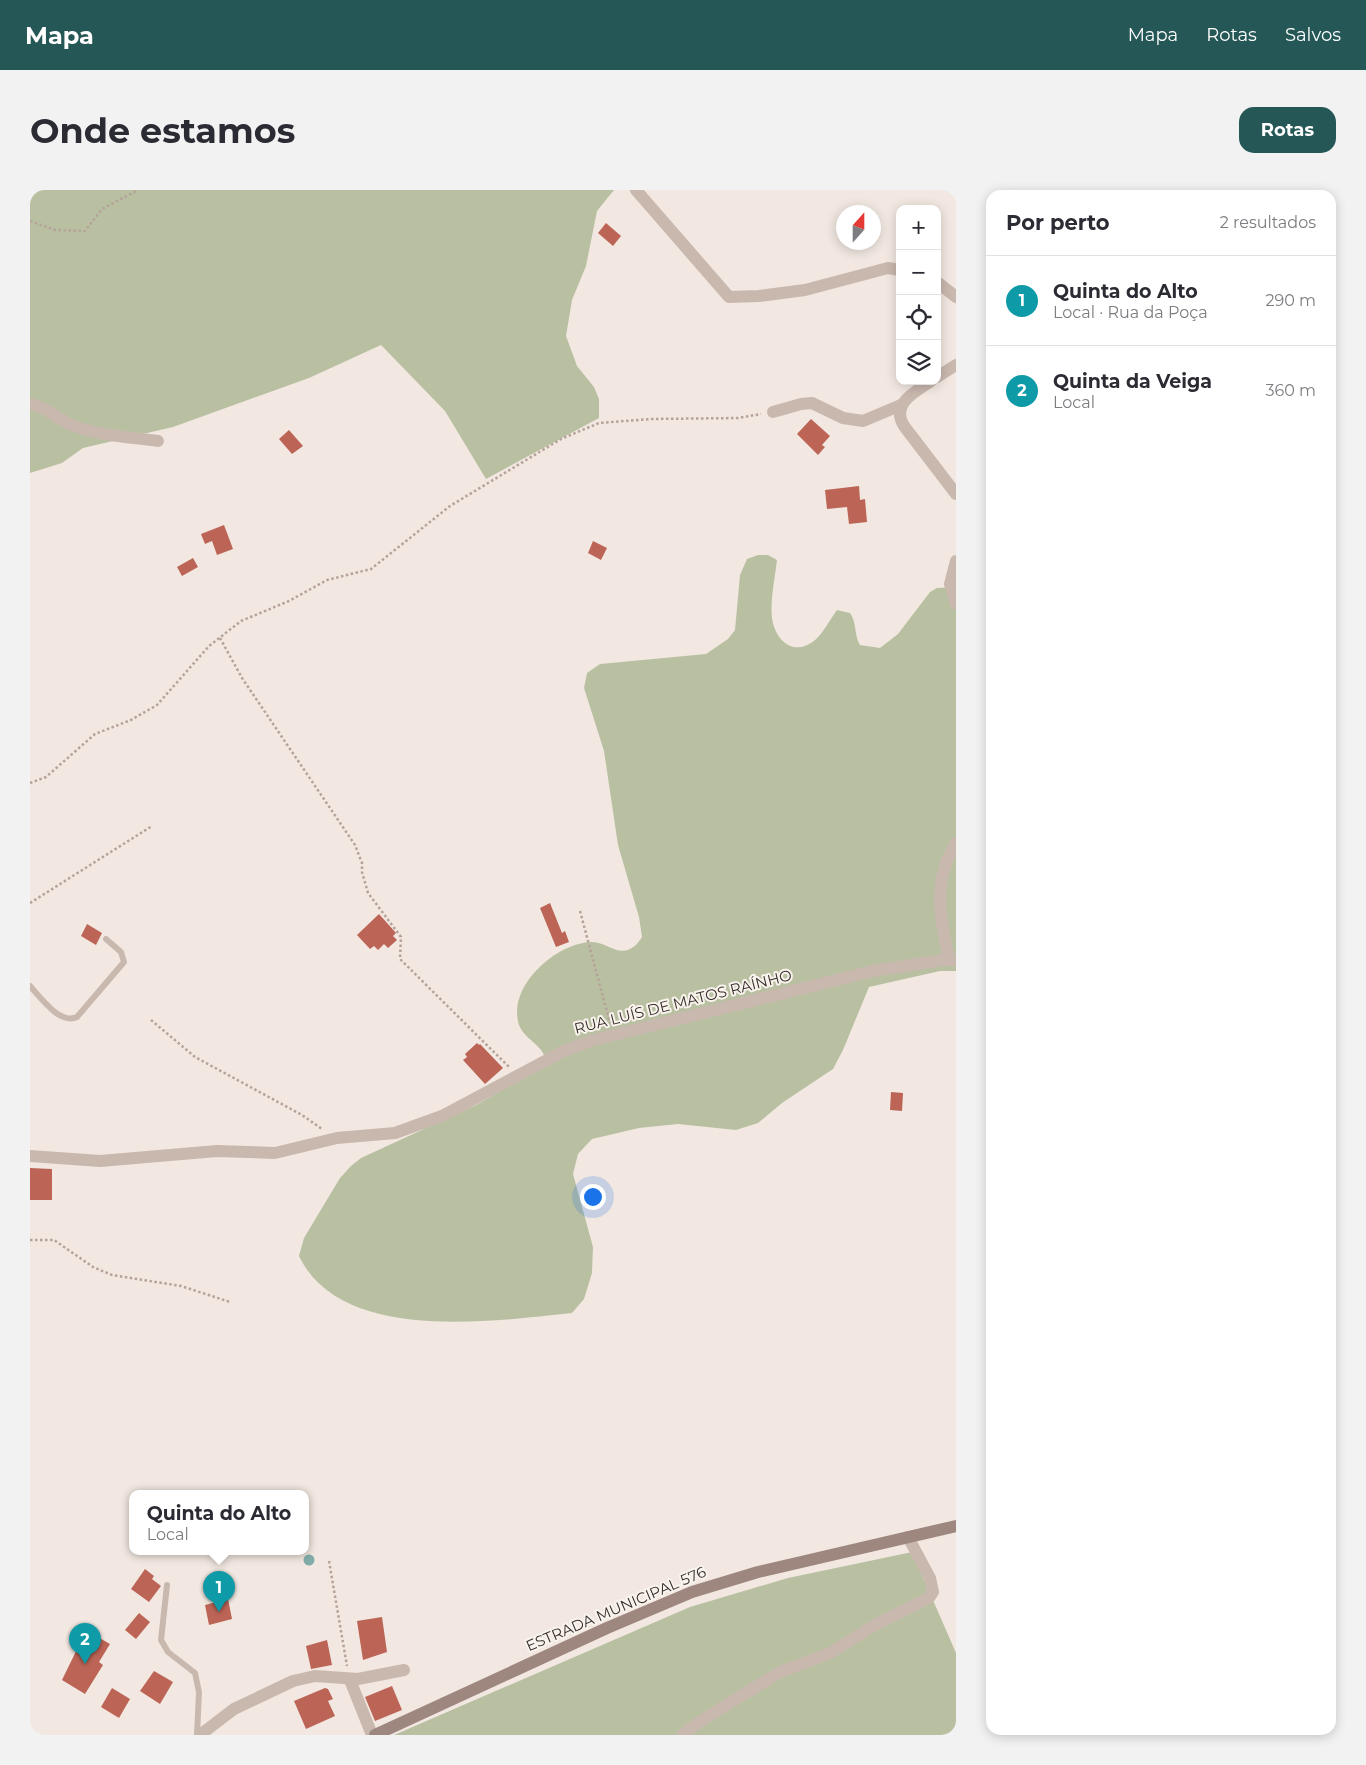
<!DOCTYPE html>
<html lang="pt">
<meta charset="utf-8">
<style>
:root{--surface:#fff;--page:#f2f2f3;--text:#2b2b33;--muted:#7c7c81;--line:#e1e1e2;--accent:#245755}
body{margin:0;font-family:Montserrat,sans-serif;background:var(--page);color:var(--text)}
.controls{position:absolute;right:15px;top:15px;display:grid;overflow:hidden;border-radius:10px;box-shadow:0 2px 12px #0003}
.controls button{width:45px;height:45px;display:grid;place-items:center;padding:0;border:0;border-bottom:1px solid var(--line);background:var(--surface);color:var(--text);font:25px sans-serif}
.compass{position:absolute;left:806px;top:15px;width:45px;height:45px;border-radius:50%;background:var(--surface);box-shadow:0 2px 12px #0003;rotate:21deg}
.you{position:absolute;left:562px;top:1006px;width:18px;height:18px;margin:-12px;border:4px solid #fff;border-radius:50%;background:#1a73e8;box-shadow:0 0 0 8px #1a73e833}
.badge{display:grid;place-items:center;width:32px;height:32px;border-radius:50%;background:var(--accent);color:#fff;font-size:16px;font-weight:700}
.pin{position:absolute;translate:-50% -41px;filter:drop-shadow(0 1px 2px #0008)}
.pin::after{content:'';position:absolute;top:26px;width:18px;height:15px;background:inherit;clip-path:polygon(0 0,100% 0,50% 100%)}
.popup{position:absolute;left:99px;top:1300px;width:180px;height:65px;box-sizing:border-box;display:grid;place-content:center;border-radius:10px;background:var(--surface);filter:drop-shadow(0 1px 4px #0005);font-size:16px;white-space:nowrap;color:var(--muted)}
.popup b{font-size:19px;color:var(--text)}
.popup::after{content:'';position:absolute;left:50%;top:100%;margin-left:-10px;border:10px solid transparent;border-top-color:var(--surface)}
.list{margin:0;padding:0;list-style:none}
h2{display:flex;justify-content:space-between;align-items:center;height:65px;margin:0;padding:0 20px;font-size:21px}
h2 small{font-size:16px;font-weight:400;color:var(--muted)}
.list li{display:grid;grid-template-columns:32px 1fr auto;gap:15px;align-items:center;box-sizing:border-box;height:90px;padding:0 20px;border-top:1px solid var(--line)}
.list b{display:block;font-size:19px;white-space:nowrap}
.list p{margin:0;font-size:16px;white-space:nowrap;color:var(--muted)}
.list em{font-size:16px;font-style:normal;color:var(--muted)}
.icon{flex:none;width:28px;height:28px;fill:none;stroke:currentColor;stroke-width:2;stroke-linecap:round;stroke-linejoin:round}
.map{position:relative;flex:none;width:926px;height:1545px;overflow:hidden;border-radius:15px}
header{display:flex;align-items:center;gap:30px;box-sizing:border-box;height:70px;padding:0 25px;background:var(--accent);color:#fff}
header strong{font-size:24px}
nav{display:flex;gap:28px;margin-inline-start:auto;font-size:18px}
.intro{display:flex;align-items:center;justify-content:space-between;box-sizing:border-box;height:120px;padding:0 30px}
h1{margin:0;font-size:35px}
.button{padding:12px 22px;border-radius:15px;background:var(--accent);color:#fff;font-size:18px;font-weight:700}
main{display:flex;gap:30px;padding:0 30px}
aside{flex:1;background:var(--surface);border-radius:15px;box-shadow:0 2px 12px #0003}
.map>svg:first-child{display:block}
</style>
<header>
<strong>Mapa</strong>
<nav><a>Mapa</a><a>Rotas</a><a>Salvos</a></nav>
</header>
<div class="intro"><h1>Onde estamos</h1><a class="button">Rotas</a></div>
<main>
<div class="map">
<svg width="926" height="1545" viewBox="0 0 926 1545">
<rect width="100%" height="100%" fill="#f2e8e1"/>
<!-- green -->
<g fill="#b9c0a2">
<path d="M0,0h584l-17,21 -11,55 -14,34 -6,36 11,30 17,21 5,12v19l-113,61 -41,-68 -64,-66 -72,33 -136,49 -90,21 -21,15 -32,10z"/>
<path d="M728,365h10l9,5c-2,18 -7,40 -5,58 3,22 21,39 42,23 9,-7 16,-22 23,-31l13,3c7,10 4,22 10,32l20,3 18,-14 32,-42 7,-4 19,-1v384h-16l-71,16 -26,63 -10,19 -51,34 -24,20 -22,7 -58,-6 -39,4 -47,11 -14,15 -5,20 20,73 -1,26 -8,26 -12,14c-79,8 -231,31 -273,-57l5,-18 36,-60 11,-12 10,-8 115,-53 72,-41c-2,-5 -4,-10 -7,-14 -7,-9 -21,-16 -23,-29 -8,-37 39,-78 73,-79 13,-1 24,12 37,8 7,-3 10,-7 14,-13l-3,-20 -21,-72 -14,-94 -20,-63 3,-15 13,-9 106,-10 22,-15 7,-9 5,-55 7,-16z"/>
<path d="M882,1362l44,101v82h-562l296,-128 98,-29z"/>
</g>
<!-- water -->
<circle fill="#82adaa" cx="279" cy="1370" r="5.5"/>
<!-- building -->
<g fill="#bc6455">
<path d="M576,33l15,13 -8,10 -15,-13z"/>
<path d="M781,229l19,17 -8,9 3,2 -7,8 -21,-21z"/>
<path d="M259,240l14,16 -11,8 -13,-15z"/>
<path d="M829,296l1,14 5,-1 2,23 -18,2 -2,-17 -20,2 -2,-19z"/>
<path d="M194,335l9,24 -16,6 -5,-14 -7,3 -4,-10z"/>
<path d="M563,351l14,7 -6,12 -13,-7z"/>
<path d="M163,368l5,9 -16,9 -5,-9z"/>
<path d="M520,713l12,30 3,-2 4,11 -13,5 -16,-39z"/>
<path d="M349,724l17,19 -3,3 4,4 -9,8 -4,-4 -6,6 -4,-4 -4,3 -13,-14z"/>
<path d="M57,734l15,9 -6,12 -15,-9z"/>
<path d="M447,853l2,2 1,-1 23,24 -18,16 -22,-24 4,-3 -2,-3z"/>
<path d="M861,902l12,1 -1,18 -12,-1z"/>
<path d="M0,978l22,1v31h-22z"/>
<path d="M115,1379l9,7 -2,3 9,7 -12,16 -18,-13z"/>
<path d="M198,1409l4,20 -23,6 -4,-20z"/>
<path d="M109,1423l11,9 -14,17 -11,-9z"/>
<path d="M352,1427l5,35 -24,8 -6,-39z"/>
<path d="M66,1446l14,8 -11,18 4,3 -18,29 -23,-14 20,-41 8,5z"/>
<path d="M297,1450l5,25 -21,4 -5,-23z"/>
<path d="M124,1481l19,11 -13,22 -20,-13z"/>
<path d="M362,1496l10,24 -27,11 -10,-24z"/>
<path d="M82,1498l18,11 -11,19 -18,-11z"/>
<path d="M295,1498l3,1 5,10 -5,2 7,15 -29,13 -12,-28z"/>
</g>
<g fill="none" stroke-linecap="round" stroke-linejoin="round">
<!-- path -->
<g stroke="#b5a298" stroke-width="2.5" stroke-dasharray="2.5 2.5" stroke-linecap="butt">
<path d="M0,31l25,9 30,1 17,-22 36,-19"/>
<path d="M190,448l22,40 113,167 7,18v9l6,21 33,44 -1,22 109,108"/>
<path d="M0,593l16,-6 49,-43 36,-14 26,-15 52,-59 32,-25 48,-20 38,-21 44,-11 79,-63 111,-67 38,-16 52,-4 87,-1 23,-4"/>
<path d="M0,713l122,-77"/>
<path d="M550,721l30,112"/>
<path d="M121,830l44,37 107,58 20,14"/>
<path d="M0,1050h24l39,27 19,8 69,11 49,16"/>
<path d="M299,1371l18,105"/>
</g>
<!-- service -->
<g stroke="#c9b8ae" stroke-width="6">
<path d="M0,796c11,12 30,39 47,31l47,-55 -3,-10 -15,-13"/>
<path d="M137,1395l-6,55 7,12 27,21 4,19 -2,43"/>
</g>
<!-- minor -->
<g stroke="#c9b8ae" stroke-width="12">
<path d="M606,0l93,107 30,-1 46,-6 83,-22 12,2"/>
<path d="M907,92l19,15"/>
<path d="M907,187l19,-12"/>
<path d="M901,191c-16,11 -41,23 -27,45l52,68"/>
<path d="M0,214c17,3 28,16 44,22 27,10 56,11 84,15"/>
<path d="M743,222l28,-8 11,-1 31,15 20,3 38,-16"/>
<path d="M926,371l-6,23 6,20"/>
<path d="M919,769c-9,-42 -17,-78 7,-116"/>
<path d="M0,966l70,5 117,-10 58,2 62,-15 58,-5 47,-17 120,-64 28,-11 283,-70 70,-11h13"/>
<path d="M320,1490l22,55"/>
<path d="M170,1545l34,-26 59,-28 22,-5 43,3 46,-9"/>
<path d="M652,1545l17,-13 81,-50 50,-19 43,-27 56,-28 4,-6 -3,-14 -22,-41"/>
</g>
<!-- secondary -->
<path stroke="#9d877f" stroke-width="12" d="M345,1545l232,-107 85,-36 66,-20 198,-46"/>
</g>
<g text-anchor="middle" stroke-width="4" stroke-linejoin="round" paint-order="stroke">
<!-- street labels -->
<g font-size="15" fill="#382e2b" stroke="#f9f3ed">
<text transform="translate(653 812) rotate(-14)" y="5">RUA LUÍS DE MATOS RAÍNHO</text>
<text transform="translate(586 1419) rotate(-23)" y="5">ESTRADA MUNICIPAL 576</text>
</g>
</g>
</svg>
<div class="controls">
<button>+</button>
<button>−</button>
<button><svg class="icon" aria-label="locate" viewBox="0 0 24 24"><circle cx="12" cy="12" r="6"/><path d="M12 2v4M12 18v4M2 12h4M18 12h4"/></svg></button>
<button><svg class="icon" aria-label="layers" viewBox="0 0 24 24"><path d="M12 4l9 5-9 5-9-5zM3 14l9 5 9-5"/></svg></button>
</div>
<svg class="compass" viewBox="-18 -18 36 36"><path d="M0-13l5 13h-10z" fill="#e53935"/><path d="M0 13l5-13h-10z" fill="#7c7c81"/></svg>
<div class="you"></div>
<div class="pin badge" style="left:189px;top:1422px;background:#0f9aa8">1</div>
<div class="popup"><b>Quinta do Alto</b>Local</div>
<div class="pin badge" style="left:55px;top:1474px;background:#0f9aa8">2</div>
</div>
<aside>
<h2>Por perto<small>2 resultados</small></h2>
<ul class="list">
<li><span class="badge" style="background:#0f9aa8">1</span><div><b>Quinta do Alto</b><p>Local · Rua da Poça</p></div><em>290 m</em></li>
<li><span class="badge" style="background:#0f9aa8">2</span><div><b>Quinta da Veiga</b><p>Local</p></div><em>360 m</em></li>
</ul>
</aside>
</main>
